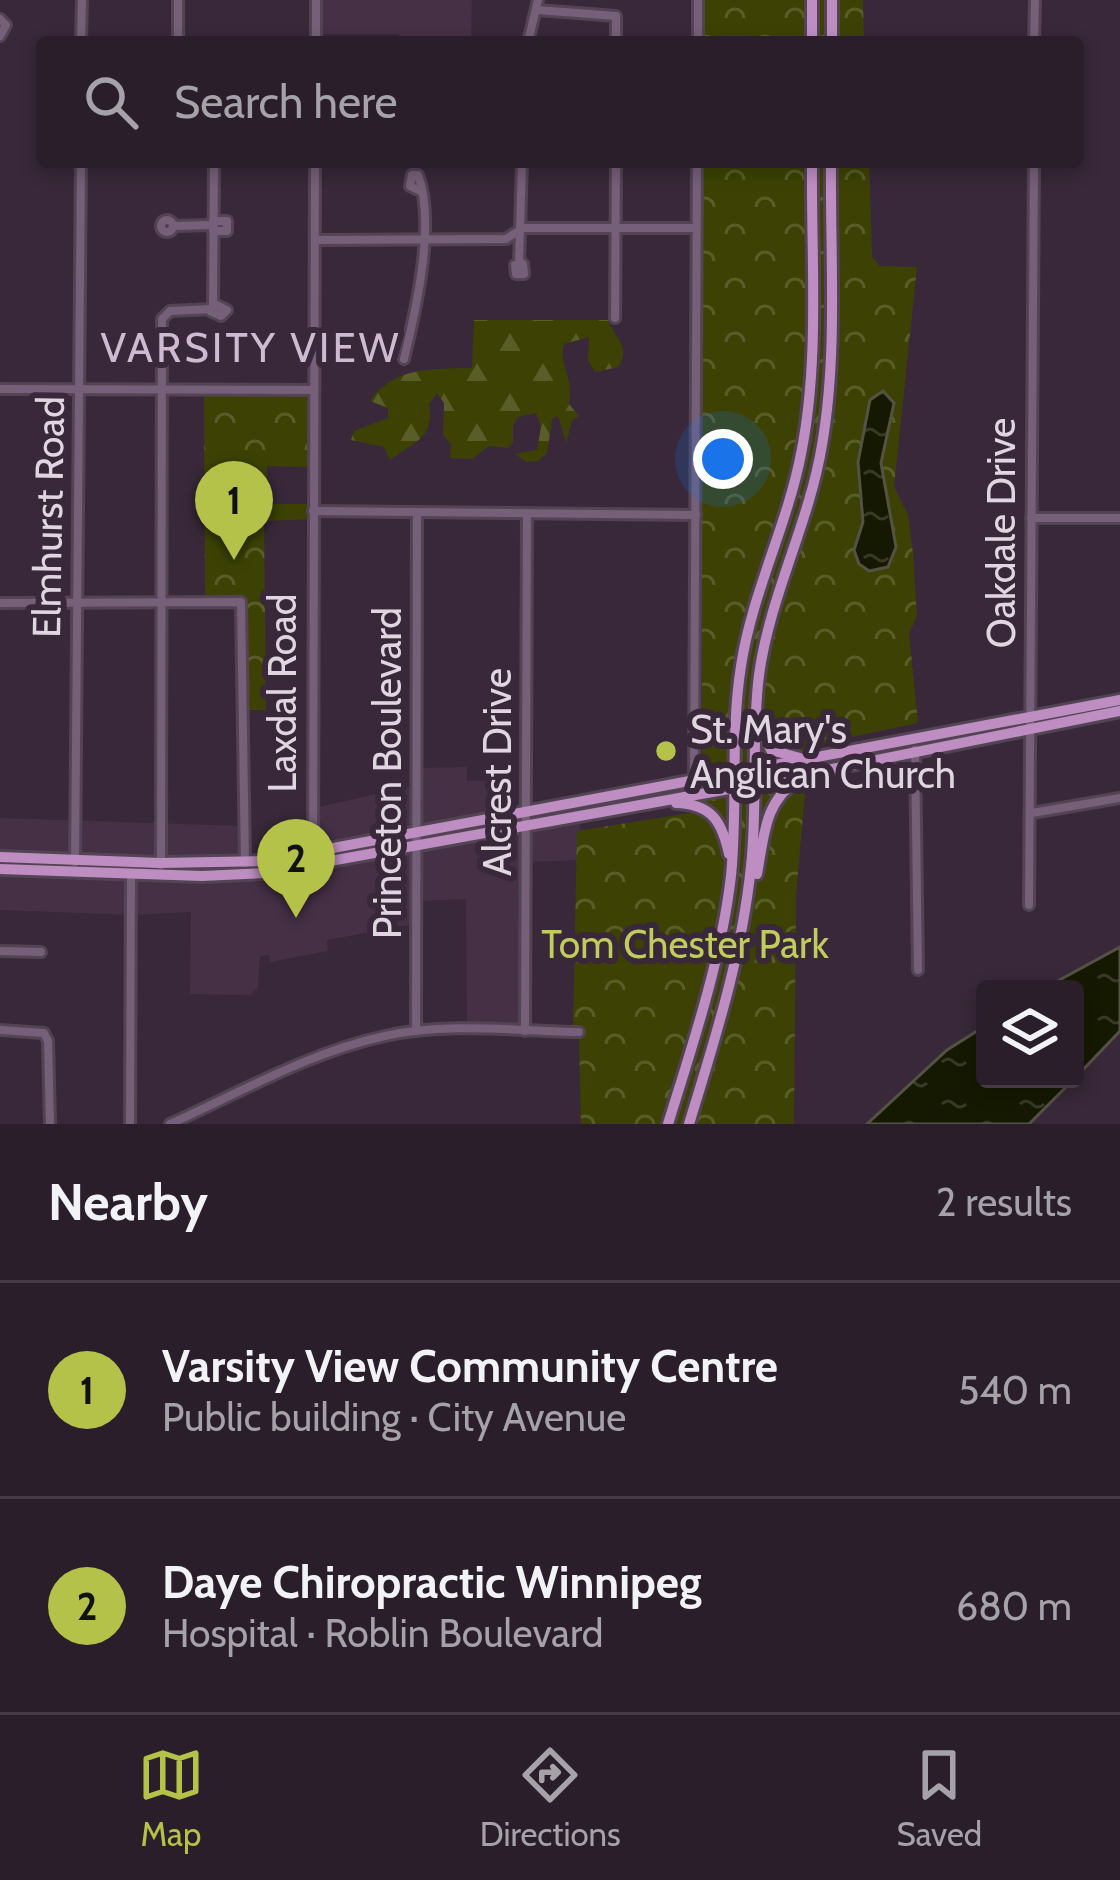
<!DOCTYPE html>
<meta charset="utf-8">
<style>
:root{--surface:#2a1e2b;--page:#362b37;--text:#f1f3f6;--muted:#a5a2a9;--line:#463c47;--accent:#b5c249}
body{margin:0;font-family:Cabin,sans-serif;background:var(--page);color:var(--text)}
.controls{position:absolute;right:36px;bottom:36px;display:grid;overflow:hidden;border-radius:12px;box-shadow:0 6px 18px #0003}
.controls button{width:108px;height:108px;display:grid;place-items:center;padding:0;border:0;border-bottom:3px solid var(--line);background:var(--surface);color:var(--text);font:60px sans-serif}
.you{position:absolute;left:723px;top:459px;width:42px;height:42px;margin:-30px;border:9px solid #fff;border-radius:50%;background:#1a73e8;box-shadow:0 0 0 18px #1a73e833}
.badge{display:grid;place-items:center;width:78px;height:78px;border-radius:50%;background:var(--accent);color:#111;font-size:39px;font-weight:700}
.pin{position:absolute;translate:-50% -99px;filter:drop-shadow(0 3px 6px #0008)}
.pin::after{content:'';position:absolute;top:63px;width:42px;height:36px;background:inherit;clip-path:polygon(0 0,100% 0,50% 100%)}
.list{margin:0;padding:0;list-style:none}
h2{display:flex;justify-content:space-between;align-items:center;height:156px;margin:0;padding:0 48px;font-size:51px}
h2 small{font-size:39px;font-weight:400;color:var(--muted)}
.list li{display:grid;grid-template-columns:78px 1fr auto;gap:36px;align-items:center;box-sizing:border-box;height:216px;padding:0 48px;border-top:3px solid var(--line)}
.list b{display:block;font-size:45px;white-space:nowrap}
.list p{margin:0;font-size:39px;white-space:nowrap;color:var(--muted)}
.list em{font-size:39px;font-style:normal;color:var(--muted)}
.icon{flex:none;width:66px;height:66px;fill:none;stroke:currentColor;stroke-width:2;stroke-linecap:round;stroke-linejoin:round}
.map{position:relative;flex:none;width:1120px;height:1124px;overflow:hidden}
.search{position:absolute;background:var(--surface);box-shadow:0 6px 18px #0003;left:36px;right:36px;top:36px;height:132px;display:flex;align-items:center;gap:30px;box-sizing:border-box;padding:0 42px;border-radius:12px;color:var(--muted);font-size:45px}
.sheet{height:588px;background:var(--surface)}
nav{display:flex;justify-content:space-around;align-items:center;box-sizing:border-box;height:168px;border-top:3px solid var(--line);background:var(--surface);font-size:33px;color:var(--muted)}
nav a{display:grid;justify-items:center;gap:6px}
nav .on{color:var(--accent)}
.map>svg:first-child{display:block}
</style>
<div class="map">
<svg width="1120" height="1124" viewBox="0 0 1120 1124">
<defs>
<pattern id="forest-firs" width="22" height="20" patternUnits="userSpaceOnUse" patternTransform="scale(3)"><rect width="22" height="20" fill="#3d4204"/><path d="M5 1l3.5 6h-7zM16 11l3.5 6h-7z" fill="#595d28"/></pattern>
<pattern id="park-crowns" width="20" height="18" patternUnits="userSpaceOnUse" patternTransform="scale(3)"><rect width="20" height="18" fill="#3d4204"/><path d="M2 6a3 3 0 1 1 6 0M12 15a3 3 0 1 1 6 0" fill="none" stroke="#595d28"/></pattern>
<pattern id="water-ripples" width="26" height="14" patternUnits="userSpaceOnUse" patternTransform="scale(3)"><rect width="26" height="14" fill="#161901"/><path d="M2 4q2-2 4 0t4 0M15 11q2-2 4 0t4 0" fill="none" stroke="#383a26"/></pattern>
</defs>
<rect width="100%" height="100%" fill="#382839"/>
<!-- built -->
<g fill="#453046">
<path d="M321,0h151l-1,42h-72v-8h-78z"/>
<path d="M467,767v14h25l1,34 -183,36v-42l105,-24v-17z"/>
<path d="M580,816v44l-51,2v-37z"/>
<path d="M0,818l243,8v35l-243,-5z"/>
<path d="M527,825l-4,203 -56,-1 -1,-128 -47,2 1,-56z"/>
<path d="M417,847l-2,77 -88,16 1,11 -58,11 -1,-7 -9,1 -2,32 -8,7 -60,-1 1,-82 -58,3 -133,-5v-39l235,7z"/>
</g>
<!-- forest -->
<path fill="url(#forest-firs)" d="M474,320h134c6,18 24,27 10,47l-23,5 -7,-12 1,-23 -25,7c-6,21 10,33 5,60l10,12 -7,4 -6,23 -7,-25 -2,-2 -5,3 -5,34 -9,8 -12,1 -11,-8 22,-4 4,-23 -5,-14 -18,4 -5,9v16l-5,6 -19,-2 -17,13 -22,-1 1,-14 -8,-9 1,-32 -7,-10 -8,11c6,35 -16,38 -39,56l-6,-13 -33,-7 3,-9 34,-13v-10l-18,-7c23,-34 60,-32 102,-33z"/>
<!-- park -->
<g fill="url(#park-crowns)">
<path d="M703,0h160l1,42h-161z"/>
<path d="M702,162h167l3,95 8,9 37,1 -23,220 14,28 5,38 4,63 -8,17 9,90 -109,23 -13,150 -2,228h-213l-2,-87 -6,-10 4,-196 125,-20z"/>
<path d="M304,395l6,6 -1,66 -42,-1v38h44l-1,15 -46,2 2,189h-21l-3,-110h-37l-1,-204z"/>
</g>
<!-- water -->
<g fill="url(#water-ripples)" stroke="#535244" stroke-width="3">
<path d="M883,391l11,12 -13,60 15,84 -8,20 -19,4 -10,-7 -5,-14 9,-28 -5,-60 12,-62z"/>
<path d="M1120,947v84l-45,47v-89h-32z"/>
<path d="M985,1026v53h89l-45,45h-162l80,-74z"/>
</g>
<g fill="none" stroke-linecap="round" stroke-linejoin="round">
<defs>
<g id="minor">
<path d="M538,10l78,6v26"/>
<path d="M0,19l6,6 -6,11"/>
<path d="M81,42l1,-42"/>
<path d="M178,42v-42"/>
<path d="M316,42v-42"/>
<path d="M528,42l10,-42"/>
<path d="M698,42v-42"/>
<path d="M1034,42l1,-42"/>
<circle cx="167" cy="226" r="6"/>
<path d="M174,226l39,-1"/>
<path d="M213,231h14v-10h-14"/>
<path d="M315,240l191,-1 17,-11h173"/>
<path d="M519,263l3,-101"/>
<path d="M523,264l1,10h-8l-1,-9z"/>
<path d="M210,311l11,5 6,-6 -14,-7"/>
<path d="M615,318l1,-156"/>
<path d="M404,359c12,-49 32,-136 14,-184h-6l-2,11 12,6"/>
<path d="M0,389l314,1"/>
<path d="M313,511l383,4"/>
<path d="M1031,518h89"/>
<path d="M0,603l241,-1 4,261"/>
<path d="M915,750l3,220"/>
<path d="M694,780l3,-618"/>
<path d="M1032,813l88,-15"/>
<path d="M75,862l6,-700"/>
<path d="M313,864l2,-702"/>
<path d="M161,865l1,-546 8,-8 43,-2 1,-147"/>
<path d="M1029,905l5,-743"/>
<path d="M0,951l41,1"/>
<path d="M0,1030l44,3 4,8 2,83"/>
<path d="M416,1031l1,-516"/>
<path d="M525,1031l2,-517"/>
<path d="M130,1124l1,-250"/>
<path d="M170,1124c69,-31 140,-72 215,-88 62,-14 131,-5 194,-4"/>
</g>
<g id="major">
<path d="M812,0v42"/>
<path d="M832,42v-42"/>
<path d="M759,725l12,25 29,8"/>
<path d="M676,803c36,1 46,19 53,51"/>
<path d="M0,857l160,6 104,-2 856,-161"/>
<path d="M0,869l202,7 62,-3 498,-90 358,-72"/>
<path d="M757,874c7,-36 7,-73 41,-94"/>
<path d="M668,1124c25,-81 53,-163 63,-248 7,-70 -1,-141 10,-210 11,-73 46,-140 60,-212 19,-94 10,-196 11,-292"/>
<path d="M689,1124c26,-85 53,-169 62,-258 7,-63 0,-128 8,-191 11,-80 50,-151 63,-230 16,-92 8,-190 9,-283"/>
</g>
</defs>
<!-- minor casing -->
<use href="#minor" stroke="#534454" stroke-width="14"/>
<!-- major casing -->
<use href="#major" stroke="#534454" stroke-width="16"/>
<!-- minor -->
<use href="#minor" stroke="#765f78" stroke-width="8"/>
<!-- major -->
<use href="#major" stroke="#be8ec2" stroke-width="10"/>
</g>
<!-- markers -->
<circle fill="#b5c249" stroke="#382839" stroke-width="4.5" cx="666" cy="751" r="12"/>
<g text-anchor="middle" stroke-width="12" stroke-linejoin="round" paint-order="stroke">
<!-- street labels -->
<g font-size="39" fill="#e0d6e0" stroke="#382839">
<text transform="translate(48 517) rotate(-89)" y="14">Elmhurst Road</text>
<text transform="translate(1001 533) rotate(-90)" y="14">Oakdale Drive</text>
<text transform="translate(282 693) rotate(-90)" y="14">Laxdal Road</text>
<text transform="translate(497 772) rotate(-90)" y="14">Alcrest Drive</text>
<text transform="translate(387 773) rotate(-90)" y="14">Princeton Boulevard</text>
</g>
<!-- poi labels -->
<g font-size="39" fill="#e0d6e0" stroke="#382839" text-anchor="start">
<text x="690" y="743">St. Mary's<tspan x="690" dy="45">Anglican Church</tspan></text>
</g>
<!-- park labels -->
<g font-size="39" fill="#c0cd5d" stroke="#382839">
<text x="685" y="958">Tom Chester Park</text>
</g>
<!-- neighbourhood labels -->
<g font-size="42" letter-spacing="3" fill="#cfbbd1" stroke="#382839">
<text x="251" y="362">VARSITY VIEW</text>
</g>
</g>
</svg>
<div class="controls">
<button><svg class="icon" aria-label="layers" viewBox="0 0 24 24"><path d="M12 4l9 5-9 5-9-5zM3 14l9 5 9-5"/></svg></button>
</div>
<div class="you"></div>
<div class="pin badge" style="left:234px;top:560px">1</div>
<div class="pin badge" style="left:296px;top:918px">2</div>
<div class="search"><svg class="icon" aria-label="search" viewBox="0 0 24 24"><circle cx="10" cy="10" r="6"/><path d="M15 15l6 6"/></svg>Search here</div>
</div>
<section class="sheet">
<h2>Nearby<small>2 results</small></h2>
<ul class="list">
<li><span class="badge">1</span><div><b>Varsity View Community Centre</b><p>Public building · City Avenue</p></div><em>540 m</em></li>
<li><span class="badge">2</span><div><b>Daye Chiropractic Winnipeg</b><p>Hospital · Roblin Boulevard</p></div><em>680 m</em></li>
</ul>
</section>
<nav>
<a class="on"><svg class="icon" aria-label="map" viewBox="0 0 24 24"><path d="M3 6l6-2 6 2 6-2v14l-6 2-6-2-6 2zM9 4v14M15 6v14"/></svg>Map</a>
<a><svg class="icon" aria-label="directions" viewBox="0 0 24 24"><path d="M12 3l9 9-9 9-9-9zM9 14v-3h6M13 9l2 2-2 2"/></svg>Directions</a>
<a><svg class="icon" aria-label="saved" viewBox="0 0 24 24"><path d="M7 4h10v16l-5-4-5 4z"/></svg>Saved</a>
</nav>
